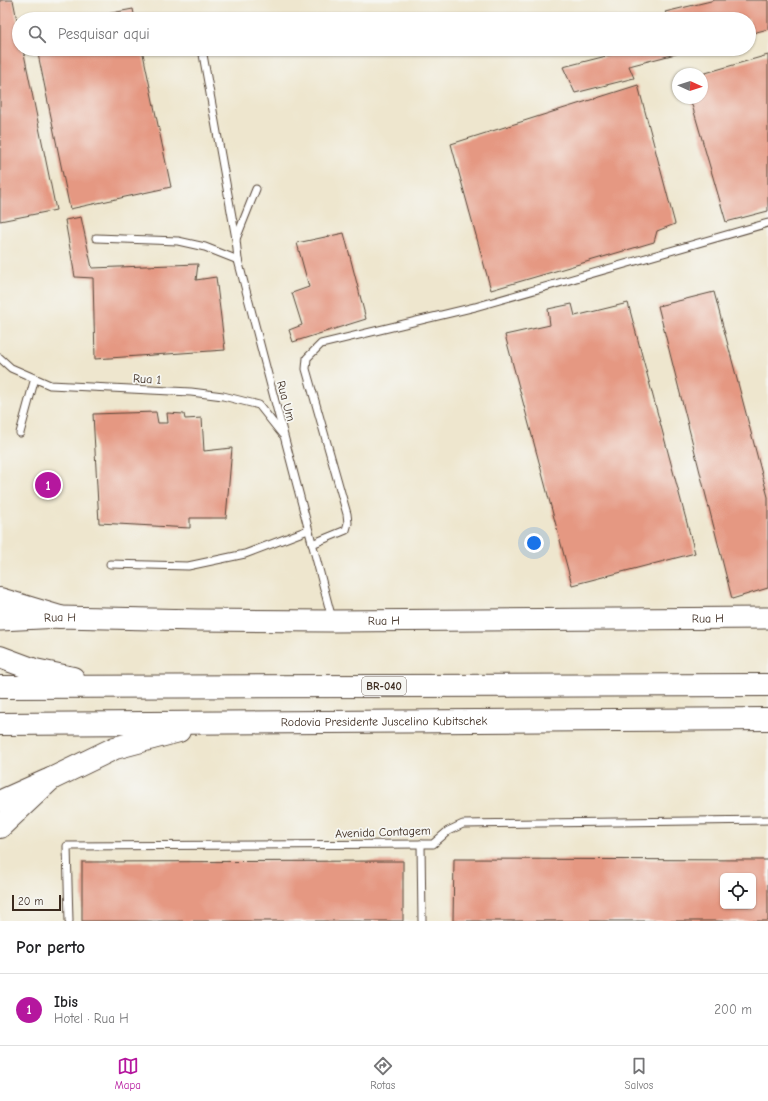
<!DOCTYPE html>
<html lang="pt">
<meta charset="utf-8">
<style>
:root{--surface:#fff;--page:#f6f6f6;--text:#202124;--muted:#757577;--line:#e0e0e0;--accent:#b5179e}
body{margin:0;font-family:"Comic Neue",sans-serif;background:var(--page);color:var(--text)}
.controls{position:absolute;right:12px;bottom:12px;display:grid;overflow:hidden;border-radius:6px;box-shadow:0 1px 3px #0004}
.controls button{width:36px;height:36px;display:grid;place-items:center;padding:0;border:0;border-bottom:1px solid var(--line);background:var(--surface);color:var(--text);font:20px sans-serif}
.compass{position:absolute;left:672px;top:68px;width:36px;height:36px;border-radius:50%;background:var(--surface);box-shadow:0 1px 3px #0004;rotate:93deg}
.scale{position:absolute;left:12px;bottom:10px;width:49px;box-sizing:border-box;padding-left:4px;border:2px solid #3b2a1e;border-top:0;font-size:11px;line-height:14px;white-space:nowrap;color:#3b2a1e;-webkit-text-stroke:3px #f6f6f2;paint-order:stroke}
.you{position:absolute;left:534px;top:543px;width:14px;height:14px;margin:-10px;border:3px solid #fff;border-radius:50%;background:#1a73e8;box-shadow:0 0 0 6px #1a73e833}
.badge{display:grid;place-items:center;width:26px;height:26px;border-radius:50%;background:var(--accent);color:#fff;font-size:13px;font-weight:700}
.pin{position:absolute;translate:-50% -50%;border:2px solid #fff;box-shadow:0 1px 4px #0006}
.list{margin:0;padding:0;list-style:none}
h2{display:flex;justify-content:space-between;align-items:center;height:52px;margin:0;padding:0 16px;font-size:17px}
h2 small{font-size:13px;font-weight:400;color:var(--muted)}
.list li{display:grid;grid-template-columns:26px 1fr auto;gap:12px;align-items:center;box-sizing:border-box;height:72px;padding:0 16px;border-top:1px solid var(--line)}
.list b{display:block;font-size:15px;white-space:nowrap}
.list p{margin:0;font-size:13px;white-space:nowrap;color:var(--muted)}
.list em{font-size:13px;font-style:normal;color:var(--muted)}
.icon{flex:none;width:22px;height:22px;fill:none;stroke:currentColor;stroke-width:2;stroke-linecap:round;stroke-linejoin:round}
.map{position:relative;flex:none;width:768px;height:921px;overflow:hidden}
.search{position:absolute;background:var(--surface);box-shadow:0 1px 3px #0004;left:12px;right:12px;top:12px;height:44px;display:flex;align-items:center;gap:10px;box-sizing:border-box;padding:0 14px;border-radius:22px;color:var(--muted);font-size:15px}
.sheet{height:124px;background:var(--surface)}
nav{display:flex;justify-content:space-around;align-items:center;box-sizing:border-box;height:56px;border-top:1px solid var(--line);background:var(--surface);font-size:11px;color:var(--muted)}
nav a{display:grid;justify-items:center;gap:2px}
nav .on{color:var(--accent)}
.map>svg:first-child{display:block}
</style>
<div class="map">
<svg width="768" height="921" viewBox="0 0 768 921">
<rect width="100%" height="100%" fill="#f6f6f2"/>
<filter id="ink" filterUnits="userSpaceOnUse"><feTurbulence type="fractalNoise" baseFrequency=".025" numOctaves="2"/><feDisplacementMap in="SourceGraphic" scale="8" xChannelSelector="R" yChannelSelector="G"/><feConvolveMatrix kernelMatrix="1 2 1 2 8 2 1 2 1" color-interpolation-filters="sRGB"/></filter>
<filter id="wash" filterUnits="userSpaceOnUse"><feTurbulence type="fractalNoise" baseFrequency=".012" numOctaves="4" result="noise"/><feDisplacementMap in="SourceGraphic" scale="16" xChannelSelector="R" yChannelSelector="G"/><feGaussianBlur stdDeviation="0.9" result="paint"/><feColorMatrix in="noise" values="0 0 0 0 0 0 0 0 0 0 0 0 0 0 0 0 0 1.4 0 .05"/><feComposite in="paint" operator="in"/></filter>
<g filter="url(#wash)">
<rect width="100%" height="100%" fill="#eee6ce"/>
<g id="blocks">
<!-- building -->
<g fill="#e59882" fill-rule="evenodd">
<path d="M0,0h13l6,30v19h4l33,161 -56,11z"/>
<path d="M715,0h53v29l-19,5v-15h-79l-5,-7z"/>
<path d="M133,9l2,10h-49l-1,-1z"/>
<path d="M37,49h105l29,138 -101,22z"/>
<path d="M622,49h69v1l-62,16 5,12 -59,15 -12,-26 59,-15z"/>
<path d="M768,55v156l-42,11 -36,-124h12v-24z"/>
<path d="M638,85l37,139 -18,7 -3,11 -163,48 -40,-146z"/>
<path d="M81,217l11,51 106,-4 -2,16 20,-3 9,73 -130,9 -2,-81 -18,-1 -10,-57z"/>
<path d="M344,233l22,86 -73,23 -4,-12 13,-5 -10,-32 17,-6 -12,-44z"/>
<path d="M714,292l54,205v91l-36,11 -74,-293z"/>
<path d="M628,303l67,250 -123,32 -67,-250 45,-10 -2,-16 24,-5 3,12z"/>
<path d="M156,412l2,11h10l-1,-10 17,1 1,5 17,-1 2,33 28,-3 -6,70h-36v10l-91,-5 -6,-109z"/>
<path d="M454,859l314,1v61h-315zM723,876h30v30h-30z"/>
<path d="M403,861v60h-321v-59z"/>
</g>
</g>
</g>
<g filter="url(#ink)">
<use href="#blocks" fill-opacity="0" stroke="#564638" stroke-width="1"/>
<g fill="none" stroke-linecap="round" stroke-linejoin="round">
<defs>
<g id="service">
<path d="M202,49l34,190"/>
<path d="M256,189l-20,50 2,21 94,359"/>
<path d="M96,238l82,3 27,6 33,13"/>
<path d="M0,358l11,10 39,17 141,7 32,4 36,9 23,29"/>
<path d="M20,433l15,-55"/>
<path d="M312,544l34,-14 2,-7 -1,-9 -41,-145 1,-11 14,-14 154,-37 293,-84"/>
<path d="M110,564l78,2 57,-12 63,-24"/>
<path d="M421,844l1,77"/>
<path d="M69,921l-2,-75 354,-2h12l15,-13 15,-7 305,-4"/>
</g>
<g id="secondary">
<path id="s1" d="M0,620l60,-3 137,3 135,1 436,-3"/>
<path d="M0,801l47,-21"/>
</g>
<path id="primary" d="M0,827l51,-48"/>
<path id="trunk" d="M0,599l60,18"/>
<g id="motorway">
<path d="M0,657l35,13 38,8"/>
<path d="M0,687l768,-2"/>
<path id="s2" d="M0,724l768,-5"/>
<path d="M51,779l64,-31 64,-17"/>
</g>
</defs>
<!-- service casing -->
<use href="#service" stroke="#564638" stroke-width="9"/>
<!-- secondary casing -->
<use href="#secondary" stroke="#564638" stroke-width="23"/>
<!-- primary casing -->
<use href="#primary" stroke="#564638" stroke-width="24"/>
<!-- trunk casing -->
<use href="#trunk" stroke="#564638" stroke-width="24"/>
<!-- motorway casing -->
<use href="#motorway" stroke="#564638" stroke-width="24"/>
<!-- service -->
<use href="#service" stroke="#fff" stroke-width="7"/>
<!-- secondary -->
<use href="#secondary" stroke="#fff" stroke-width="21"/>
<!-- primary -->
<use href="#primary" stroke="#fff" stroke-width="22"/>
<!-- trunk -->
<use href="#trunk" stroke="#fff" stroke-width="22"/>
<!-- motorway -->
<use href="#motorway" stroke="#fff" stroke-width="22"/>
</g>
</g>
<g text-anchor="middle" stroke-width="3.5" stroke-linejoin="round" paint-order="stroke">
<!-- shield labels -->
<rect fill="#f6f6f2" stroke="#73675e" stroke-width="1" x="362" y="677" width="44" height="18" rx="3"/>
<g font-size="11" font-weight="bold" fill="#3b2a1e">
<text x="384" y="690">BR-040</text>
</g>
<!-- street labels -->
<g font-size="12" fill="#3b2a1e" stroke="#f6f6f2">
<text transform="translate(147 379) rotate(3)" y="4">Rua 1</text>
<text transform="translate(286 401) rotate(75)" y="4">Rua Um</text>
<text dy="4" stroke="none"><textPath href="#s1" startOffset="60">Rua H</textPath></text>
<text dy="4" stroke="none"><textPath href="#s1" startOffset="708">Rua H</textPath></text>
<text dy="4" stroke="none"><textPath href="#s1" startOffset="384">Rua H</textPath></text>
<text dy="4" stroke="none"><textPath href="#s2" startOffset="384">Rodovia Presidente Juscelino Kubitschek</textPath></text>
<text transform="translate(383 832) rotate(-2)" y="4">Avenida Contagem</text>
</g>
</g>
</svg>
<div class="controls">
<button><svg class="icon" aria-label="locate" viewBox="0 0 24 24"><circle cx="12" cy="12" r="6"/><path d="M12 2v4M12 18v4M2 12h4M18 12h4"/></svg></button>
</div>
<svg class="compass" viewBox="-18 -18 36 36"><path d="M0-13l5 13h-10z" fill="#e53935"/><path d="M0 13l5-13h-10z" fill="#757577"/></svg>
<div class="scale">20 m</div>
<div class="you"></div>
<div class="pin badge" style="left:48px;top:485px">1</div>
<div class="search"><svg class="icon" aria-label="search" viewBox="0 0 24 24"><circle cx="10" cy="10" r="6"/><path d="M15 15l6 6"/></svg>Pesquisar aqui</div>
</div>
<section class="sheet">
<h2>Por perto<small></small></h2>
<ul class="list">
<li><span class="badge">1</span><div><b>Ibis</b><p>Hotel · Rua H</p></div><em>200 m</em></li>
</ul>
</section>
<nav>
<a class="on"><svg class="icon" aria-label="map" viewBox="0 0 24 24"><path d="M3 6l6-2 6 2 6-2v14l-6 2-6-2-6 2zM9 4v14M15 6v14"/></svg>Mapa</a>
<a><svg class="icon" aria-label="directions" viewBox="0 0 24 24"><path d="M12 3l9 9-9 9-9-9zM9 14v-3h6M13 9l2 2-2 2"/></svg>Rotas</a>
<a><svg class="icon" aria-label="saved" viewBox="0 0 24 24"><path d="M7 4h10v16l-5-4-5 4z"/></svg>Salvos</a>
</nav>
